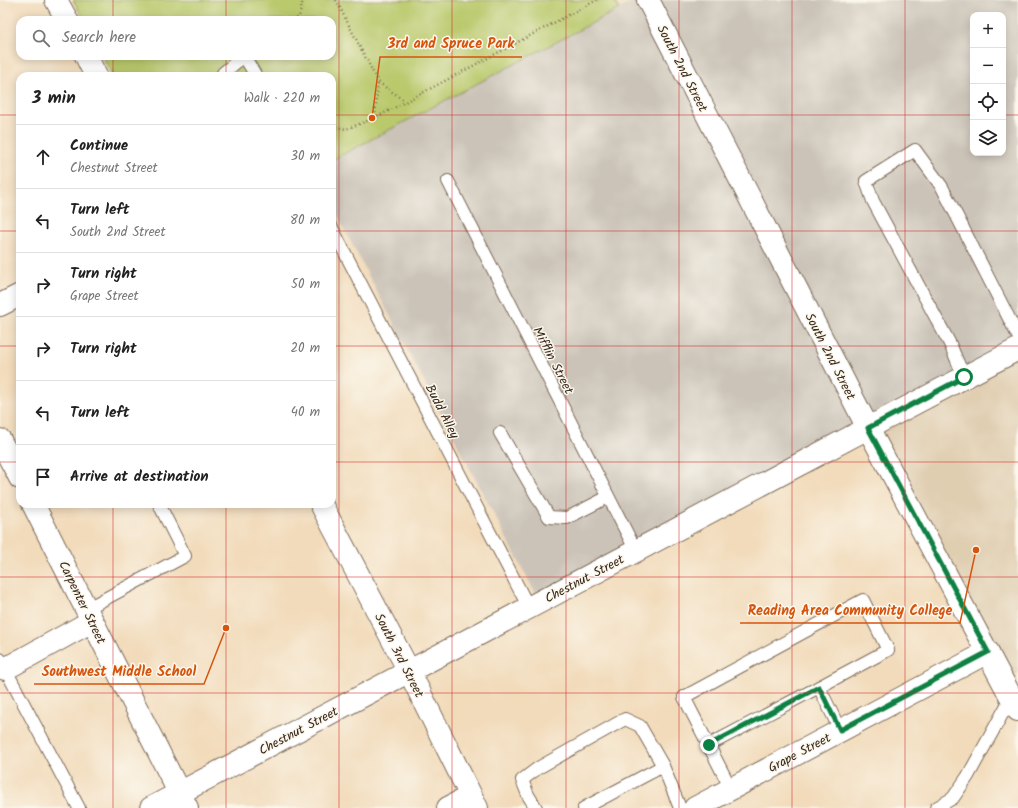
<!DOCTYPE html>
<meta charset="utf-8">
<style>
:root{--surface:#fff;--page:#f2f2f2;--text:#222;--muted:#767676;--line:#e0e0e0}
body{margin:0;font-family:Kalam,sans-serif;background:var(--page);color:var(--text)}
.controls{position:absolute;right:12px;top:12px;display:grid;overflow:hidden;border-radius:8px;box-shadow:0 2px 10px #0003}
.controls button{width:36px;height:36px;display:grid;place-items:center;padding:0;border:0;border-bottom:1px solid var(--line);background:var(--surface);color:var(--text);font:20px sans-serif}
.stop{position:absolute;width:12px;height:12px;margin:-9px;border:3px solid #0b8043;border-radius:50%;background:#fff}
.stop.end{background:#0b8043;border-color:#fff;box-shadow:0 1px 4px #0008}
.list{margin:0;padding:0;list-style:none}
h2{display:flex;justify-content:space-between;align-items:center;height:52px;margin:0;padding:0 16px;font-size:17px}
h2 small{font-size:13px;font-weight:400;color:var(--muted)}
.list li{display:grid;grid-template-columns:26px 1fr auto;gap:12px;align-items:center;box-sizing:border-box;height:64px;padding:0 16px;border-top:1px solid var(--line)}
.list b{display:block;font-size:15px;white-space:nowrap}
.list p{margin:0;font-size:13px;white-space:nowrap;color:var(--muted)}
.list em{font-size:13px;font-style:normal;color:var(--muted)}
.icon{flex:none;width:22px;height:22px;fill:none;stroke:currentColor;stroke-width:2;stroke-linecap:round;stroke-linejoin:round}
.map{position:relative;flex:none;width:1018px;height:808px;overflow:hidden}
.search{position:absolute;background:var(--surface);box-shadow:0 2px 10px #0003;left:16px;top:16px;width:320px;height:44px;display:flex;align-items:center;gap:10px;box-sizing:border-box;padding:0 14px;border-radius:12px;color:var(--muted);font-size:15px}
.panel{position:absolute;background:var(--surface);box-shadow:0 2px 10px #0003;left:16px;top:72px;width:320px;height:436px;border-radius:12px}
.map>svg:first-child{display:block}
</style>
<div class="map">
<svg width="1018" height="808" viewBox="0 0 1018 808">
<rect width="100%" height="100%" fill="#fbf7ec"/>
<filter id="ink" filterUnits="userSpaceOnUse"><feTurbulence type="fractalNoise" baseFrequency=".025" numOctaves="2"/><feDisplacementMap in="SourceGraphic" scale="8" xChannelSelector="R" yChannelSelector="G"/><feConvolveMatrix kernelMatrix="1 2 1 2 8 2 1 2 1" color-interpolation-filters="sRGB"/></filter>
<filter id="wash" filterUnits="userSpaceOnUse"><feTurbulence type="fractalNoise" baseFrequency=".012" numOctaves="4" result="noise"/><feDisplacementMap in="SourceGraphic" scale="16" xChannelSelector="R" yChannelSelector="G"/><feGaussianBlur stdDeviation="0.9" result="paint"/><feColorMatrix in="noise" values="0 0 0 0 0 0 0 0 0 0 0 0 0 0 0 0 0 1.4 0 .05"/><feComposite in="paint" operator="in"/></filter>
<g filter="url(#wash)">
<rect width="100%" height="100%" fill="#f2dbbb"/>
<!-- built -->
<path fill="#e0ceb1" d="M1018,348v325l-16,8 -134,-253z"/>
<!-- industrial -->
<path fill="#cbc3b8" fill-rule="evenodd" d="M636,0h382v348l-478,254 -208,-396v-46zM973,15h30v138h-30z"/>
<!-- green -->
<path fill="#b9c96c" stroke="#7a7a45" d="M73,0h541l5,9 -287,151v-84h-219l-11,-20h230v-36h-248z"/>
</g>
<g filter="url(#ink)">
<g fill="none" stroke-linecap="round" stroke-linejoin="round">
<defs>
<g id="service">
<path d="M223,76v-3l21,-17 12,20"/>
<path d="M448,181l188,370"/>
<path d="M332,228l197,380"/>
<path d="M964,377l-14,-33 -77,-143 -7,-20 49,-31 27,37 76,149"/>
<path d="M500,433l49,84 18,1 41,-21"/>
<path d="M86,609l99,-53 -26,-52"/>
<path d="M0,659l79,149"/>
<path d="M709,745l110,-58"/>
<path d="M731,789l-47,-92 179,-97 25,50 -69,37 21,43"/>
<path d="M536,808l-8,-13 -6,-15 16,-12 87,-49 15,7 23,40 17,42"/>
<path d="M584,808l79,-42"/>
<path d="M936,808l17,-10 15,-22 43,-78"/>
</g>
<g id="minor">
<path d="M56,0l11,20"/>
<path d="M86,56l10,20"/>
<path d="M0,305l20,-10"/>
<path d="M868,428l150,-79"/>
<path d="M0,440l20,38"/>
<path d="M33,504l154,304"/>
<path d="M321,504l88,167"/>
<path d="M5,669l87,-48"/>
<path d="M448,808l23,-12"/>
<path d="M695,808l293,-156"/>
</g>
<g id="tertiary">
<path d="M648,0l220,428 150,282"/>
<path d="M409,671l68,137"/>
<path d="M151,808l717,-380"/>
</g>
</defs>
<!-- service casing -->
<use href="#service" stroke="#7b6855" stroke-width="14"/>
<!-- minor casing -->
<use href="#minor" stroke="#7b6855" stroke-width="24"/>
<!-- tertiary casing -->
<use href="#tertiary" stroke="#7b6855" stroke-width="24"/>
<!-- path -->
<g stroke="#7b6855" stroke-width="2.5" stroke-dasharray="1 3" stroke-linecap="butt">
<path d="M336,0l42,82"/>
<path d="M293,20l6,-3 4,-17"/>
<path d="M375,117l3,-35 27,19"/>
<path d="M332,126l14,3 29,-11 222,-118"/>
</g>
<!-- service -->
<use href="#service" stroke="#fff" stroke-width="12"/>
<!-- minor -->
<use href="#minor" stroke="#fff" stroke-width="22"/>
<!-- tertiary -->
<use href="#tertiary" stroke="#fff" stroke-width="22"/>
</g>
</g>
<g fill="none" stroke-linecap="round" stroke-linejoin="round" filter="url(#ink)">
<!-- route -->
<path stroke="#0b8043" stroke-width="5" d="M709,745l110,-58 21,43 148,-78 -120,-224 96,-51"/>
</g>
<!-- grid -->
<path fill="none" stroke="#d62828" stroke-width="1" stroke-opacity="0.55" d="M113,0v20M226,0v20M339,0v808M452,0v808M566,0v808M679,0v808M792,0v808M905,0v808M113,56v20M226,56v20M0,115h20M332,115h641M1003,115h15M0,231h20M332,231h686M0,346h20M332,346h686M0,462h20M332,462h686M113,504v304M226,504v304M0,577h1018M0,693h1018"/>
<g text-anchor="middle" stroke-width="3" stroke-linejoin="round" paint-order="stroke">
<!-- street labels -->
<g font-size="13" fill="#3b2a1e" stroke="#fbf7ec">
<text transform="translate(683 68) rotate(63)" y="5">South 2nd Street</text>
<text transform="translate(831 356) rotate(63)" y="5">South 2nd Street</text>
<text transform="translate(554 360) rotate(63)" y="5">Mifflin Street</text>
<text transform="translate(443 411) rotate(63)" y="5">Budd Alley</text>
<text transform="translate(584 578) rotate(-28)" y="5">Chestnut Street</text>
<text transform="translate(83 602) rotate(64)" y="5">Carpenter Street</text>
<text transform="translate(400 655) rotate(63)" y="5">South 3rd Street</text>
<text transform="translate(298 730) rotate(-28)" y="5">Chestnut Street</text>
<text transform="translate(799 752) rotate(-28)" y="5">Grape Street</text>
</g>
</g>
<!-- callouts -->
<path fill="none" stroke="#d7540e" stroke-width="1.5" d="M372 118L380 57H522M976 550L960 623H740M226 628L204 684H34"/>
<g fill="#d7540e" stroke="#fbf7ec" stroke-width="1.5">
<circle cx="372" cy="118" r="4"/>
<circle cx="976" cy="550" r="4"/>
<circle cx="226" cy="628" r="4"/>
</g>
<g font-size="14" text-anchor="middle" font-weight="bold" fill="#d7540e" stroke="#fbf7ec" stroke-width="3" stroke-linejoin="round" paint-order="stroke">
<text x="451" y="48">3rd and Spruce Park</text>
<text x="850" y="615">Reading Area Community College</text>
<text x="119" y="676">Southwest Middle School</text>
</g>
</svg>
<div class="controls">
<button>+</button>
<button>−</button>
<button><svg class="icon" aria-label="locate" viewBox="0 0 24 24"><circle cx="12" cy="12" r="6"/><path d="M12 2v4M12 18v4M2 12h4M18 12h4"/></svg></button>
<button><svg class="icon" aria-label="layers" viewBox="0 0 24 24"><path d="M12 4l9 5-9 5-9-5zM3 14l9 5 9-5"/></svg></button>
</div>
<div class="stop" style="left:964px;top:377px"></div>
<div class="stop end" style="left:709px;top:745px"></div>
<div class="search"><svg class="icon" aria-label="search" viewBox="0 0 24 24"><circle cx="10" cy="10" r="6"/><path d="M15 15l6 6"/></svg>Search here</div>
<section class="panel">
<h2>3 min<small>Walk · 220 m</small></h2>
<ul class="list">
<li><svg class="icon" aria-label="ahead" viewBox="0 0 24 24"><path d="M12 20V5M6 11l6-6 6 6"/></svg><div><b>Continue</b><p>Chestnut Street</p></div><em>30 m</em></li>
<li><svg class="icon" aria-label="left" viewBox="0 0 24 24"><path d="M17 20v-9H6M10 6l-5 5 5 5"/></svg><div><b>Turn left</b><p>South 2nd Street</p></div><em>80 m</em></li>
<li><svg class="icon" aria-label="right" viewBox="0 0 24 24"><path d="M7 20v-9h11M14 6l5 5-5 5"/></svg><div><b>Turn right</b><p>Grape Street</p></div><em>50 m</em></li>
<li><svg class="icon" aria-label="right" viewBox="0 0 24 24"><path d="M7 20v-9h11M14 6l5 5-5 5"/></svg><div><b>Turn right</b></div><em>20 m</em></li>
<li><svg class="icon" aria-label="left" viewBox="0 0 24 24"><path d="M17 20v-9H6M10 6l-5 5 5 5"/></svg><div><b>Turn left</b></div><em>40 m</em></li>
<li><svg class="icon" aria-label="arrive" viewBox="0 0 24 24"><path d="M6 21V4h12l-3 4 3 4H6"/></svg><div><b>Arrive at destination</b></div></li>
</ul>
</section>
</div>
